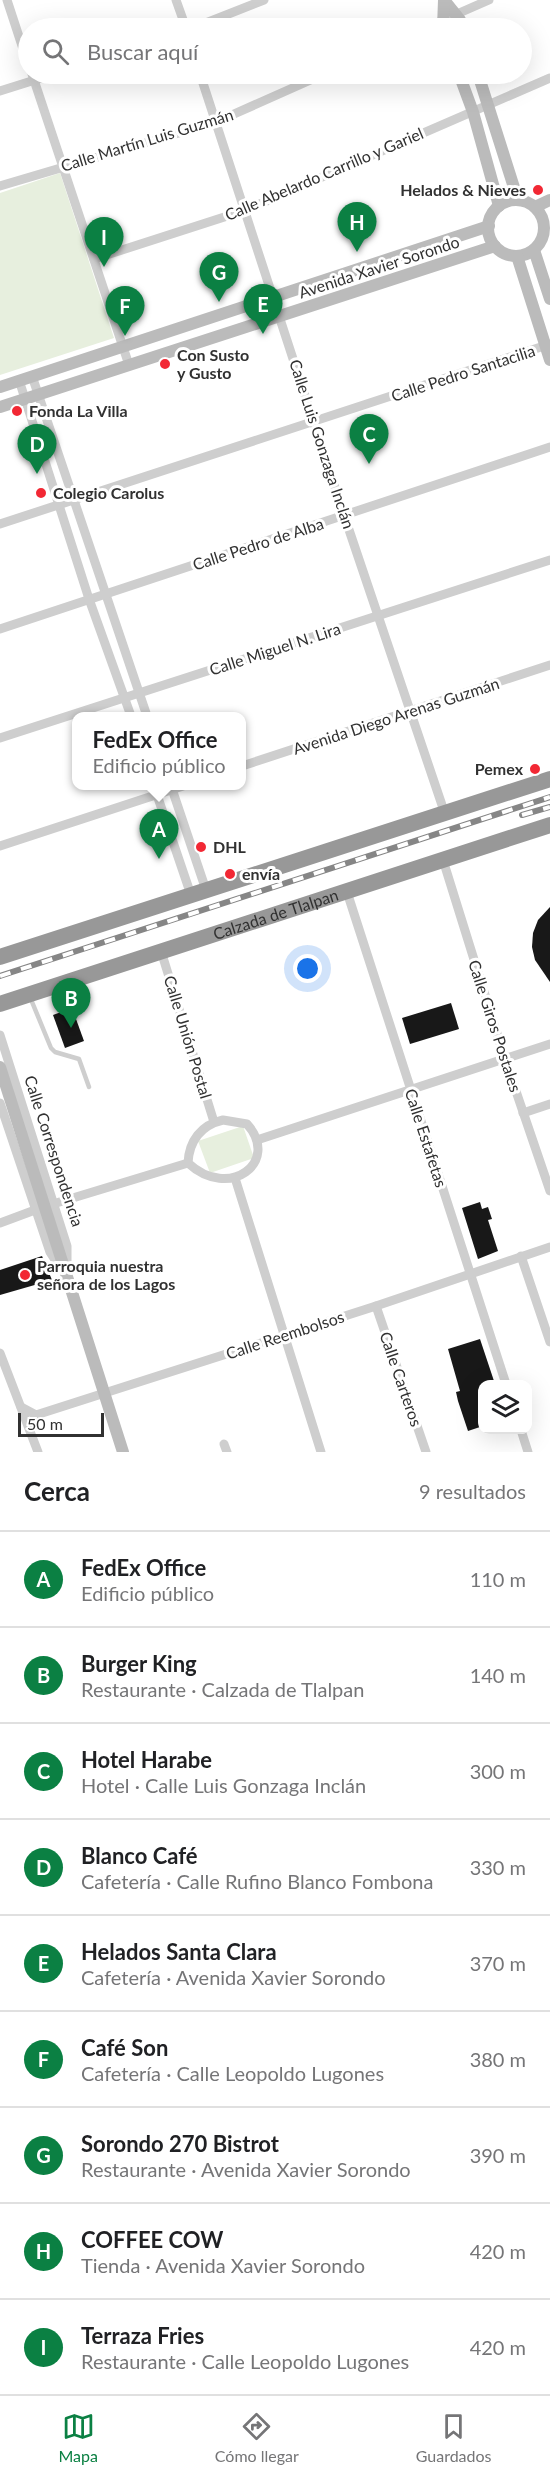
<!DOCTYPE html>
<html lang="es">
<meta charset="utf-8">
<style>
:root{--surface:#fff;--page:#f6f6f6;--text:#202124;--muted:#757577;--line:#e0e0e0;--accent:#0b8043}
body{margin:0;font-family:Lato,sans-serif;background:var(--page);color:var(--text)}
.controls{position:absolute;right:18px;bottom:18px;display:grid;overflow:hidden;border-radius:12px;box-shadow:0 6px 24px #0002}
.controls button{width:54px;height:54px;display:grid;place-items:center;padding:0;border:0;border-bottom:2px solid var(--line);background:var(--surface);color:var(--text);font:30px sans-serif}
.scale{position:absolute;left:18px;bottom:15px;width:86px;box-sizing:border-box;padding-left:6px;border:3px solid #313131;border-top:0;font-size:16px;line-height:21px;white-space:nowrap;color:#313131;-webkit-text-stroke:4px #fff;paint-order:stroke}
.you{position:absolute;left:308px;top:969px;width:21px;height:21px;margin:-15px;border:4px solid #fff;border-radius:50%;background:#1a73e8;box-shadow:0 0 0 9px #1a73e833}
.badge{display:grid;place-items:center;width:39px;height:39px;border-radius:50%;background:var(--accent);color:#fff;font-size:20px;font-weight:700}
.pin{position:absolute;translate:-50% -50px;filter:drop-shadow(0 2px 3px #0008)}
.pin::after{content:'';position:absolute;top:32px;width:21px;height:18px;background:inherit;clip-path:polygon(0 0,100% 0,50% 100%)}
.popup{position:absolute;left:72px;top:712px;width:174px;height:78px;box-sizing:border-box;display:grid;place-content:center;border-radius:12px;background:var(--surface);filter:drop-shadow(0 2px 4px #0005);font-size:20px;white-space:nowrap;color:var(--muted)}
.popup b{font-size:22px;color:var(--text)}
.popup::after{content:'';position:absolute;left:50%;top:100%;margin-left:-12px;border:12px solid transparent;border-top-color:var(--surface)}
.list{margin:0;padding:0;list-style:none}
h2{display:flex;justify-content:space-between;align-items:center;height:78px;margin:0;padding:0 24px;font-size:26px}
h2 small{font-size:20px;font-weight:400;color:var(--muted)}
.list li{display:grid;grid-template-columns:39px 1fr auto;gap:18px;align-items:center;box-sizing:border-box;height:96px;padding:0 24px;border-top:2px solid var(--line)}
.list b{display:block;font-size:22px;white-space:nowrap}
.list p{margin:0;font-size:20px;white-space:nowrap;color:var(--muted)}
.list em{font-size:20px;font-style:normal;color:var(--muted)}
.icon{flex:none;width:33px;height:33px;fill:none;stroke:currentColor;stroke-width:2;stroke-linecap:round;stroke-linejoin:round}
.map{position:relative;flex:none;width:550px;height:1452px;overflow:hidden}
.search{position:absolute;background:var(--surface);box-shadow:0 6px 24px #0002;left:18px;right:18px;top:18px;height:66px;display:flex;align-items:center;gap:15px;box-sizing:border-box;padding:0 21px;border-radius:33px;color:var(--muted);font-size:22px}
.sheet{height:942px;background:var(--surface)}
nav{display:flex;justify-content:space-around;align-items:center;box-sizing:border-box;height:84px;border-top:2px solid var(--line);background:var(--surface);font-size:16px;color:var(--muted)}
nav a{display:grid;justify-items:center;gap:3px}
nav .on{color:var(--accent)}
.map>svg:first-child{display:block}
</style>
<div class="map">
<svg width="550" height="1452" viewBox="0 0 550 1452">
<rect width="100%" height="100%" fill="#fff"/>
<!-- green -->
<g fill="#e7efde">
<path d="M60,173l54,165 -114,37v-182z"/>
<path d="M243,1126l11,32 -44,15 -12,-32z"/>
</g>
<!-- building -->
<g fill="#181818">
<path d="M550,907v75l-15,-22 -3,-13 1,-14 5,-13z"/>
<path d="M451,1003l8,26 -49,15 -8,-26z"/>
<path d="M72,1008l12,33 -19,7 -12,-33z"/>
<path d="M480,1202l2,7 6,-2 4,12 -4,1 10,31 -20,8 -16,-51z"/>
<path d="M42,1256l10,24 -52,15v-25z"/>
<path d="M480,1339l15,45h-12v42l-15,5 -10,-30 -2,-9 4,-1 -12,-42z"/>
</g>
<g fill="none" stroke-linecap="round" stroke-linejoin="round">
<!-- lane -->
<path stroke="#cecece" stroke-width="4.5" d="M30,997l21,51 4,4 24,7 10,28"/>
<!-- street -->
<g stroke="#cecece" stroke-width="9">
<path d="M7,0l21,64"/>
<path d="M176,0l10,28"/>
<path d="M193,28l71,-28"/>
<path d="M425,28l64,-28"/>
<path d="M32,74l97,291"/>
<path d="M200,74l144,441 101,299"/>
<path d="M0,91l54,-17"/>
<path d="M0,186l216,-64 108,-48"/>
<path d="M94,259l152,-49 304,-132"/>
<path d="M32,376l115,340"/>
<path d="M19,380l70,219 42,117"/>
<path d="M0,524l550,-180"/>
<path d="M0,629l550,-182"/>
<path d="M0,738l550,-178"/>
<path d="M242,766l308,-101"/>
<path d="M154,786l37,109"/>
<path d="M171,786l35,104"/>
<path d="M0,846l183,-60"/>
<path d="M443,860l62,199 45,132"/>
<path d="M347,892l159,492"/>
<path d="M161,951l53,171"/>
<path d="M0,1035l67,211v23"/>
<path d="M0,1103l50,149 11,17"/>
<path d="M523,1113l27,-9"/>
<path d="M223,1120l24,4c34,38 -18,77 -59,39 1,-22 13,-38 35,-43z"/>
<path d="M257,1140l293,-96"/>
<path d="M235,1178l86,274"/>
<path d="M53,1204l135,-41"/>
<path d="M0,1223l35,-13"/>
<path d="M521,1256l29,86"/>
<path d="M376,1306l50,146"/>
<path d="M0,1353l38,99"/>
<path d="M21,1407l15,8 340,-109 174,-59"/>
<path d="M521,1430l7,22"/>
<path d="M224,1444l3,8"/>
</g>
<!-- secondary -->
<g stroke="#bbb" stroke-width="12">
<path d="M444,0l16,20 3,8"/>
<path d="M443,28l1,-28"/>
<path d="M459,74l14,38 26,94"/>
<path d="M478,74l40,126"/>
<circle cx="516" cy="228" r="28"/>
<path d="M535,207l15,-7"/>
<path d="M534,250l16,49"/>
<path d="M517,256l33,104"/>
<path d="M0,387l489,-161"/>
<path d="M0,407l495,-161"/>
<path d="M0,1067l123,385"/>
</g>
<!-- highway -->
<g stroke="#989898" stroke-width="16">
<path d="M0,957l550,-178"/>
<path id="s1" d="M0,1004l550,-179"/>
</g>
<defs>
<g id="rail">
<path d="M522,815l28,-8"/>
<path d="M0,976l550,-179"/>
</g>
</defs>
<!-- rail casing -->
<use href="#rail" stroke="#868686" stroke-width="6"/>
<!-- rail -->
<use href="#rail" stroke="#fff" stroke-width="4" stroke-dasharray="11" stroke-linecap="butt"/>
</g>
<!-- markers -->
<g fill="#f22834" stroke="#fff" stroke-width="2">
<circle cx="538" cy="190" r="6"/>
<circle cx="165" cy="364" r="6"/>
<circle cx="17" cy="411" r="6"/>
<circle cx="41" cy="493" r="6"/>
<circle cx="535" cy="769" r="6"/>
<circle cx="201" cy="847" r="6"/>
<circle cx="230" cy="874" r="6"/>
<circle cx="25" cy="1275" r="6"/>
</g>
<g text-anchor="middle" stroke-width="6" stroke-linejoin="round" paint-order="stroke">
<!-- street labels -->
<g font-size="16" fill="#313131" stroke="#fff">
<text transform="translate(147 140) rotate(-17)" y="6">Calle Martín Luis Guzmán</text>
<text transform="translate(324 174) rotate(-23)" y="6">Calle Abelardo Carrillo y Gariel</text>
<text transform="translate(379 267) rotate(-18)" y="6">Avenida Xavier Sorondo</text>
<text transform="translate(463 373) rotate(-18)" y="6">Calle Pedro Santacilia</text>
<text transform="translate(322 444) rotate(72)" y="6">Calle Luis Gonzaga Inclán</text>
<text transform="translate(258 544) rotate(-18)" y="6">Calle Pedro de Alba</text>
<text transform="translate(275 649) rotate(-18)" y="6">Calle Miguel N. Lira</text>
<text transform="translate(396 716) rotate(-18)" y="6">Avenida Diego Arenas Guzmán</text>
<text dy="6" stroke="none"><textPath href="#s1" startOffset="290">Calzada de Tlalpan</textPath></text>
<text transform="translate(495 1026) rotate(72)" y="6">Calle Giros Postales</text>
<text transform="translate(188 1037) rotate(73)" y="6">Calle Unión Postal</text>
<text transform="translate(426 1138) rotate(72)" y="6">Calle Estafetas</text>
<text transform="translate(54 1151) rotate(72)" y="6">Calle Correspondencia</text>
<text transform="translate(285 1335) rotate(-18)" y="6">Calle Reembolsos</text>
<text transform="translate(401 1379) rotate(71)" y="6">Calle Carteros</text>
</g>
<!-- poi labels -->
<g font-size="16" font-weight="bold" fill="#313131" stroke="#fff" text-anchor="start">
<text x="526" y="196" text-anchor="end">Helados &amp; Nieves</text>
<text x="177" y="361">Con Susto<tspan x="177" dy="18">y Gusto</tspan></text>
<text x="29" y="417">Fonda La Villa</text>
<text x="53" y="499">Colegio Carolus</text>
<text x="523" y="775" text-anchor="end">Pemex</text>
<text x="213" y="853">DHL</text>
<text x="242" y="880">envía</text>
<text x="37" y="1272">Parroquia nuestra<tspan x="37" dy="18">señora de los Lagos</tspan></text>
</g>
</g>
</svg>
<div class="controls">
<button><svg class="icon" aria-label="layers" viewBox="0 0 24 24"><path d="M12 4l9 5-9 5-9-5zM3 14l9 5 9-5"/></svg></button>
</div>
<div class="scale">50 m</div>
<div class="you"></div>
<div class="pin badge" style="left:159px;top:859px">A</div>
<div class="popup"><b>FedEx Office</b>Edificio público</div>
<div class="pin badge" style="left:71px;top:1028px">B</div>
<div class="pin badge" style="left:369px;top:464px">C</div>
<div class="pin badge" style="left:37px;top:474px">D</div>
<div class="pin badge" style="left:263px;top:334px">E</div>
<div class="pin badge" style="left:125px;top:336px">F</div>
<div class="pin badge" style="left:219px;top:302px">G</div>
<div class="pin badge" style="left:357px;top:252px">H</div>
<div class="pin badge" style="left:104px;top:267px">I</div>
<div class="search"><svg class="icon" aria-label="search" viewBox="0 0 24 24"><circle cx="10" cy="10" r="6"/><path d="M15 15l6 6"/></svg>Buscar aquí</div>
</div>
<section class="sheet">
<h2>Cerca<small>9 resultados</small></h2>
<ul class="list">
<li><span class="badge">A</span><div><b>FedEx Office</b><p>Edificio público</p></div><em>110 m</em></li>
<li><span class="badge">B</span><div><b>Burger King</b><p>Restaurante · Calzada de Tlalpan</p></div><em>140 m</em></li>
<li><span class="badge">C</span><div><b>Hotel Harabe</b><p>Hotel · Calle Luis Gonzaga Inclán</p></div><em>300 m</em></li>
<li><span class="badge">D</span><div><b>Blanco Café</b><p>Cafetería · Calle Rufino Blanco Fombona</p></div><em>330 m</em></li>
<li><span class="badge">E</span><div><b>Helados Santa Clara</b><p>Cafetería · Avenida Xavier Sorondo</p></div><em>370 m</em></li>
<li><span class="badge">F</span><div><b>Café Son</b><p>Cafetería · Calle Leopoldo Lugones</p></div><em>380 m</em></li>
<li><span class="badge">G</span><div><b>Sorondo 270 Bistrot</b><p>Restaurante · Avenida Xavier Sorondo</p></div><em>390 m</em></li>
<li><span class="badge">H</span><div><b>COFFEE COW</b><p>Tienda · Avenida Xavier Sorondo</p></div><em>420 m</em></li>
<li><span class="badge">I</span><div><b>Terraza Fries</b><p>Restaurante · Calle Leopoldo Lugones</p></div><em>420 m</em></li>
</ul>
</section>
<nav>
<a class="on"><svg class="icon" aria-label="map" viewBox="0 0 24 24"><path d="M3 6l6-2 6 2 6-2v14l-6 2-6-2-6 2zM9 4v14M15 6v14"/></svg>Mapa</a>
<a><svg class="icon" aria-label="directions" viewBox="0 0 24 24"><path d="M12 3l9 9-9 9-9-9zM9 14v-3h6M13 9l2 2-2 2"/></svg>Cómo llegar</a>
<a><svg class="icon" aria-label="saved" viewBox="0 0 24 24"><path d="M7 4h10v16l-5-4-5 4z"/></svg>Guardados</a>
</nav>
